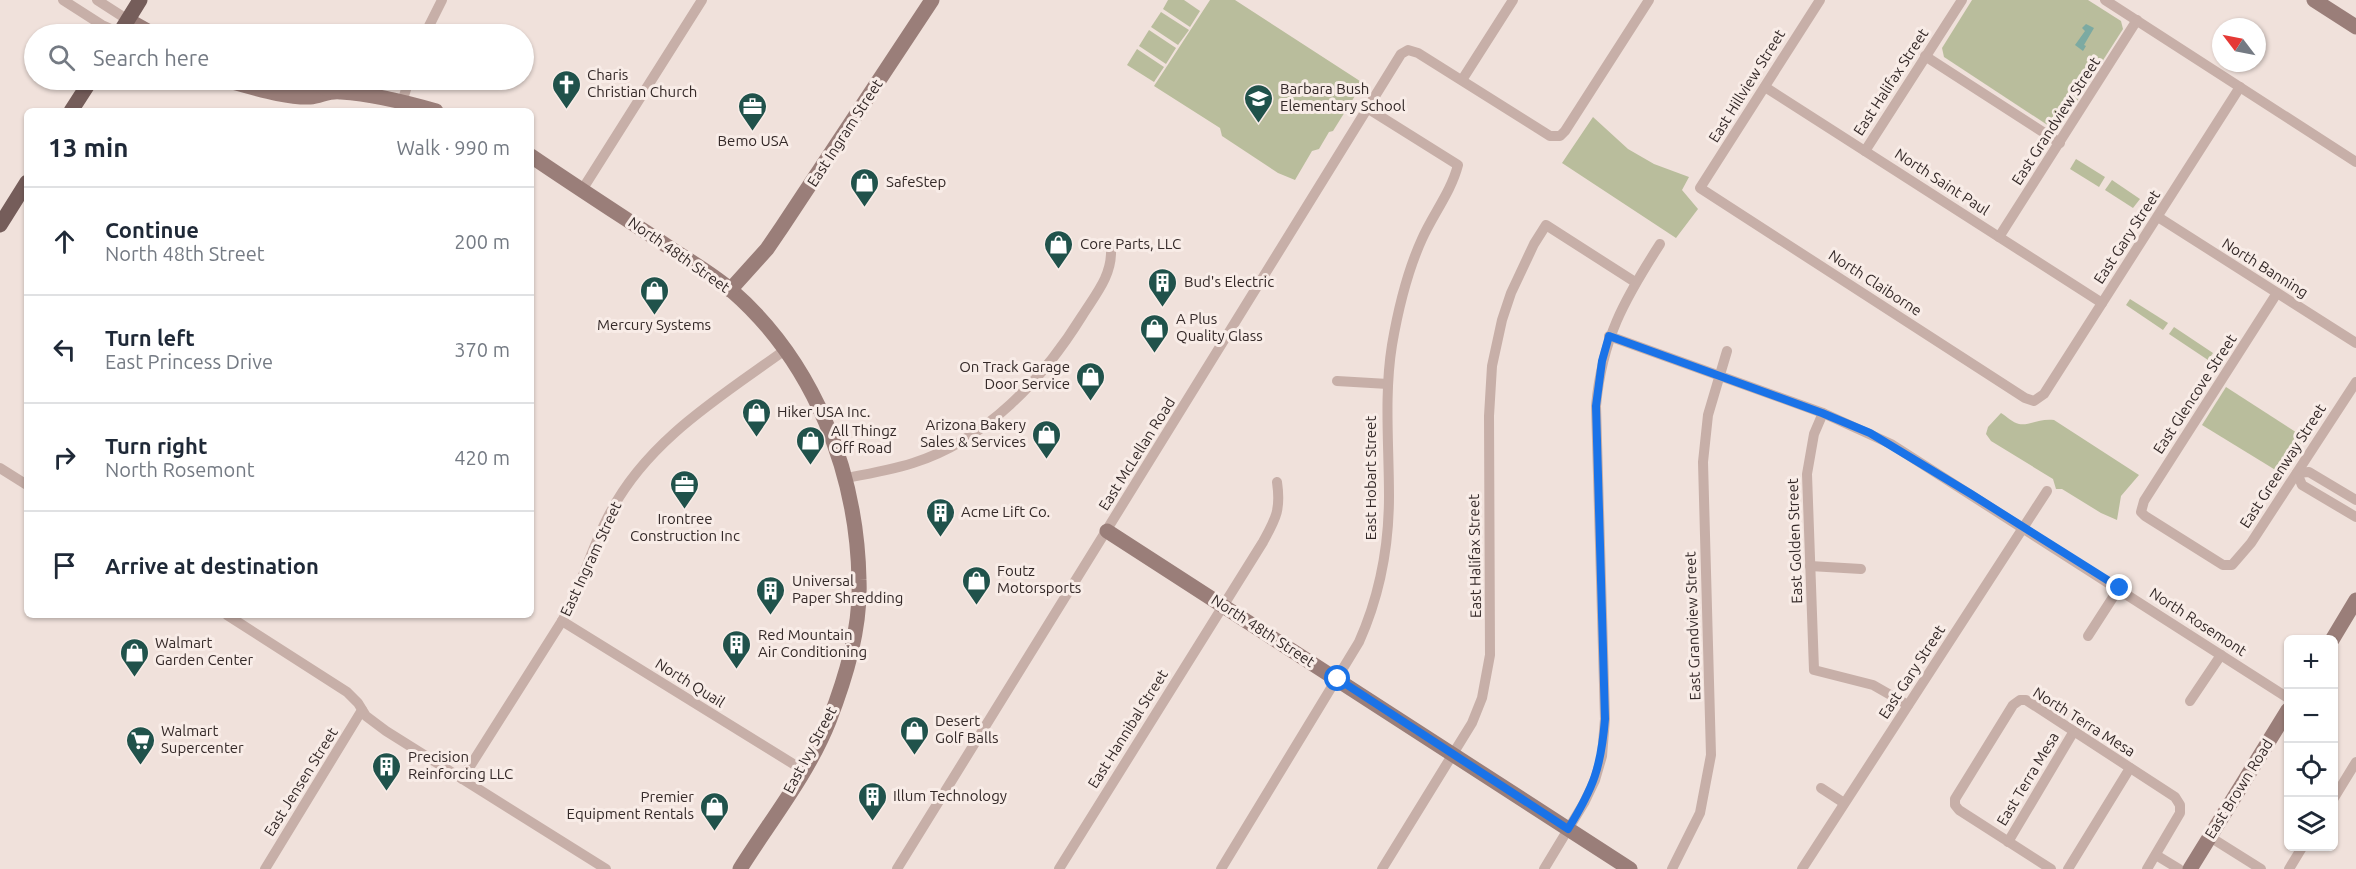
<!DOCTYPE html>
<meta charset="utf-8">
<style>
:root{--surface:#fff;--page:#f2f2f3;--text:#1f2937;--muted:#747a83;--line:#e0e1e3}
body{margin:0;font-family:Ubuntu,sans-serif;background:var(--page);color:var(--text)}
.controls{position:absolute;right:18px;bottom:18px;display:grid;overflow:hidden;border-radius:9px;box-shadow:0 2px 4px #0004}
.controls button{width:54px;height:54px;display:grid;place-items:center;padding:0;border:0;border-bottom:2px solid var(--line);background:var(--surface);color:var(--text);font:30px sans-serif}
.compass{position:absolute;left:2212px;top:18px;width:54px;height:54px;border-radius:50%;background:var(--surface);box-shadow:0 2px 4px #0004;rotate:302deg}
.stop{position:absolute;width:18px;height:18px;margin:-14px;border:4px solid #1a73e8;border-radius:50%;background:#fff}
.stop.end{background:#1a73e8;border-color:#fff;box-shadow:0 2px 6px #0008}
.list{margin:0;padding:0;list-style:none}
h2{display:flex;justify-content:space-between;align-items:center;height:78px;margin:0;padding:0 24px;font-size:26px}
h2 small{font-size:20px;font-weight:400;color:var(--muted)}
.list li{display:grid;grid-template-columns:39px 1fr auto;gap:18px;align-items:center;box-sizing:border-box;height:108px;padding:0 24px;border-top:2px solid var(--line)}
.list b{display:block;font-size:22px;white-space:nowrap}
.list p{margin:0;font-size:20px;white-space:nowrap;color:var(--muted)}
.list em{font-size:20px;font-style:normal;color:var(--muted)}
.icon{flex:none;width:33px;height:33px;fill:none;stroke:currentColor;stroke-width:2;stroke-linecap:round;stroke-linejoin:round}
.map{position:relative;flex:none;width:2356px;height:869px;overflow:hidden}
.search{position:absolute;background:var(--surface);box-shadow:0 2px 4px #0004;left:24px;top:24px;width:510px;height:66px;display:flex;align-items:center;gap:15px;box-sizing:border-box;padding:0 21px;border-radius:33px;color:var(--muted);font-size:22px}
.panel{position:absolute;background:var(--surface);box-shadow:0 2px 4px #0004;left:24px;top:108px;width:510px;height:510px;border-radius:9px}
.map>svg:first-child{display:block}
</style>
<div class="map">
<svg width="2356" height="869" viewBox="0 0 2356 869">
<rect width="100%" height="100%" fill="#f0e1db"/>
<!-- green -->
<g fill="#b9bd9c">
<path d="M1168,0h16l16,11 -10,16 -27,-18z"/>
<path d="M1210,0h25l128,83 -30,48 -4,1 -10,17 -7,2 -17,29 -17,-7 -56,-37 -2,-8 -66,-42z"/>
<path d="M1972,0h116l33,21 2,8 -62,97 -9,2 -108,-71 -2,-9z"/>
<path d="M1161,12l28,18 -11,15 -27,-18z"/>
<path d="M1149,30l27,18 -10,16 -27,-18z"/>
<path d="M1137,49l27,18 -10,15 -27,-17z"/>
<path d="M1593,117l35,32 26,15 35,13 -7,13 16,19 -22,29 -114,-75z"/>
<path d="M2076,159l29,18 -6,10 -29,-18z"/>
<path d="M2112,180l28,19 -7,9 -28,-18z"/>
<path d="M2130,299l38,24 -5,7 -37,-25z"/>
<path d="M2174,327l39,26 -5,7 -39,-26z"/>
<path d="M2226,387l79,51 -23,36 -80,-49z"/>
<path d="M2001,413c5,3 12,10 18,11 10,2 20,-6 35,-4l85,55 -18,21 -4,24 -16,-7 -39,-24h-6l-3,-10 -62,-38 -5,-7 2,-7z"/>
</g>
<!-- water -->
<path fill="#7caaa2" d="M2086,24l8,4 -10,17 2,1 -3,5 -8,-6 10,-14 -3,-3z"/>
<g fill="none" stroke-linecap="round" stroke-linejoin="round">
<!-- street -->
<g stroke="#c7afa8" stroke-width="10">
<path d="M63,0l39,25 18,8"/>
<path d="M97,0l31,20"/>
<path d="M1820,0l-120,188 325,210 9,3 10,-7 196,-307"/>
<path d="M2105,0l251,162"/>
<path d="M425,34l17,-34"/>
<path d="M1925,56l135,87"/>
<path d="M1462,80l51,-80"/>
<path d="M1765,87l337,216"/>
<path d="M402,102l7,-22"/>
<path d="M1865,151l97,-151"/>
<path d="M582,190l120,-190"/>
<path d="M2158,217l198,126"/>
<path d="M1999,237l138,-217"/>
<path d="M2277,293l-133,208 -3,11 4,4 78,49h9l19,-22 105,-161"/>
<path d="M1609,336l214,77 68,31 397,254"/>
<path d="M1337,381l51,3"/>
<path d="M1823,413l-9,21 -7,40 7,196 59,15 35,20"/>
<path d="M0,468l27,17"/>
<path d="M846,478c22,-4 45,-8 67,-15 73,-23 130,-84 169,-147 13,-21 30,-40 29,-66"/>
<path d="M2356,500l-47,-28 -12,1 5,12 54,32"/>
<path d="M1810,566l51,3"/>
<path d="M227,615l120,77 11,11 8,13 20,15 220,138"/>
<path d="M562,621l241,149"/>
<path d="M2088,636l31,-48"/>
<path d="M2190,701l31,-46"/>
<path d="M462,779l100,-158c20,-35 29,-73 48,-108 38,-73 110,-116 175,-163"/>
<path d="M1821,788l23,15"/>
<path d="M2334,798l22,-36"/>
<path d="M2210,837l51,32"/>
<path d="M2008,842l66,-111"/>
<path d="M2156,855l23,14"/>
<path d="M265,869l97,-159"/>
<path d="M897,869l504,-815 7,-4 10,3 132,83h10l5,-5 84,-131"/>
<path d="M1059,869l204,-327c13,-24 18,-32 14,-60"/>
<path d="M1221,869l138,-227c21,-47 30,-95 30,-146 0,-51 -5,-101 3,-151 6,-35 15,-73 30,-106 11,-25 29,-47 36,-74l-91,-57"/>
<path d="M1382,869l90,-146 10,-25 8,-43 -1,-239 3,-50 10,-46 9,-27 23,-49 12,-19 89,57"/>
<path d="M1544,869l40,-66 11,-23 7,-24 3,-37 -9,-313c6,-67 28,-106 64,-162"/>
<path d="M1672,869l28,-56 11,-58 -8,-293 5,-47 19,-64"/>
<path d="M1802,869l245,-378"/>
<path d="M2051,869l-92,-59 -4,-5v-6l58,-94 7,-5h6l149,97 5,8v8l-33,56"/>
<path d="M2068,869l62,-101"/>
<path d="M2289,869l14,-23"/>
</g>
<!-- secondary -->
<g stroke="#9a7e79" stroke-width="15">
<path d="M2314,0l42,27"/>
<path d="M128,20l25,14"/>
<path d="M224,80c25,6 60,18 86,17 11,-1 20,-7 31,-5 32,2 64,10 95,19"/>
<path d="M307,80l25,11"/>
<path d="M531,156c44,30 89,59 133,88 22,15 46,28 67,46 83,72 126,182 128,290 2,48 -13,97 -30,141 -21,53 -59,100 -89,148"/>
<path d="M730,290l37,-41 15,-22 150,-227"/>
<path d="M1107,531l523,338"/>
<path d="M2332,640l24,-40"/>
<path d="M2190,869l98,-159"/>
</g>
<!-- primary -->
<g stroke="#755d5a" stroke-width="15">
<path d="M119,34l21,-34"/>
<path d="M71,111l20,-31"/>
<path d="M0,225l27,-43"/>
</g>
</g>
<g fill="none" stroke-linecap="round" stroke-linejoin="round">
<!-- route -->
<path stroke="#1a73e8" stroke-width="8" d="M1338,679l230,150c26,-42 33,-62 37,-110l-9,-313 6,-45 7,-25 213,77 48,20 101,61 149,94"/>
</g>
<!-- icons -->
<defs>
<symbol id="church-pin" viewBox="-11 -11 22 30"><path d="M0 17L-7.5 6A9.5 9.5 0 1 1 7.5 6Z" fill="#20524b" stroke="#f8ece7"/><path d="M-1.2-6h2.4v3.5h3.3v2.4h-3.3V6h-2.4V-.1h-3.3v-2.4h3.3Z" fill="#fff"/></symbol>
<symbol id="school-pin" viewBox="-11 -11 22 30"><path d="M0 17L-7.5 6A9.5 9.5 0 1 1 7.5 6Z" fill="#20524b" stroke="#f8ece7"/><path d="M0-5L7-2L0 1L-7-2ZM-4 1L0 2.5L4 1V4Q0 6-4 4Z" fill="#fff"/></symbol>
<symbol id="office-pin" viewBox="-11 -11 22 30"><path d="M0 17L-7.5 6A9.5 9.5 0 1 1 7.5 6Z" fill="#20524b" stroke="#f8ece7"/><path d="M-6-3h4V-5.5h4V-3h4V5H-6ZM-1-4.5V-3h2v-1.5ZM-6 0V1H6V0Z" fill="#fff"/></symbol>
<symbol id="shop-pin" viewBox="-11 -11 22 30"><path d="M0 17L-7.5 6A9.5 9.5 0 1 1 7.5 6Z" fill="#20524b" stroke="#f8ece7"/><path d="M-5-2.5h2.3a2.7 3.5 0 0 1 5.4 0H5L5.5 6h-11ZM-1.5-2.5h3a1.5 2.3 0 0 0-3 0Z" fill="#fff"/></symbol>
<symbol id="building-pin" viewBox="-11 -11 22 30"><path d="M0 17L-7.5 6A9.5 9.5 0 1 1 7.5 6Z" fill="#20524b" stroke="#f8ece7"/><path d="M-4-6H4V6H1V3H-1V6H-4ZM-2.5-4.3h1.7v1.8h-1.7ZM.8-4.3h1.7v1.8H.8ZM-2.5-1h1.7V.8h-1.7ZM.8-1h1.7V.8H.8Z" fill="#fff"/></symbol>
<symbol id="supermarket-pin" viewBox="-11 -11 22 30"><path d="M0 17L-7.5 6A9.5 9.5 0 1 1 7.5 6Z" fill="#20524b" stroke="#f8ece7"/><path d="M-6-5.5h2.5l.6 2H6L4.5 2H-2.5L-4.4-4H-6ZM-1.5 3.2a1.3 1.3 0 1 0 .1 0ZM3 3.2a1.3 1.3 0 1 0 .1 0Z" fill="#fff"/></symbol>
</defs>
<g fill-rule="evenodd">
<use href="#church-pin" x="550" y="68" width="33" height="45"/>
<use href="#school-pin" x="1242" y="82" width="33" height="45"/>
<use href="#office-pin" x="736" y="90" width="33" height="45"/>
<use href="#shop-pin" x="848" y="166" width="33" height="45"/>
<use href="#shop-pin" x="1042" y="228" width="33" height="45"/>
<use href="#building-pin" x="1146" y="266" width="33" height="45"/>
<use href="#shop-pin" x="638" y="274" width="33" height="45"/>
<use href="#shop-pin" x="1138" y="312" width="33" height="45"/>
<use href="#shop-pin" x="1074" y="360" width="33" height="45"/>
<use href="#shop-pin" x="740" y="396" width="33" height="45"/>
<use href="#shop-pin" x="1030" y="418" width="33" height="45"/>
<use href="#shop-pin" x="794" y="424" width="33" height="45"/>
<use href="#office-pin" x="668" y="468" width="33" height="45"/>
<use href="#building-pin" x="924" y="496" width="33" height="45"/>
<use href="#shop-pin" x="960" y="564" width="33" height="45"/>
<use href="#building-pin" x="754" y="574" width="33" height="45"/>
<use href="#building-pin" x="720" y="628" width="33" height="45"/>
<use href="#shop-pin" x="118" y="636" width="33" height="45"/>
<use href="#shop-pin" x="898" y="714" width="33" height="45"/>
<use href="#supermarket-pin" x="124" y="724" width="33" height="45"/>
<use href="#building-pin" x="370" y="750" width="33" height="45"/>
<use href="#building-pin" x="856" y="780" width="33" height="45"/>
<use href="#shop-pin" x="698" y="790" width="33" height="45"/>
</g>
<g text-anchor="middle" stroke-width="6" stroke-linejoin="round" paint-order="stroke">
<!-- poi labels -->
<g font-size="15" fill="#342928" stroke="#f8ece7" text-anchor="start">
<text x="587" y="80">Charis<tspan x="587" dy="17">Christian Church</tspan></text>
<text x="1280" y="94">Barbara Bush<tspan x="1280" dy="17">Elementary School</tspan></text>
<text x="753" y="146" text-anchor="middle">Bemo USA</text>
<text x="886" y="187">SafeStep</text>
<text x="1080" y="249">Core Parts, LLC</text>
<text x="1184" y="287">Bud's Electric</text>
<text x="1176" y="324">A Plus<tspan x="1176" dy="17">Quality Glass</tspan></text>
<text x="654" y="330" text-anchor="middle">Mercury Systems</text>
<text x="1070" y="372" text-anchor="end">On Track Garage<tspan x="1070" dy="17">Door Service</tspan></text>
<text x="777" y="417">Hiker USA Inc.</text>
<text x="1026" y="430" text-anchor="end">Arizona Bakery<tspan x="1026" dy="17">Sales &amp; Services</tspan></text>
<text x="831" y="436">All Thingz<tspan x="831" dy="17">Off Road</tspan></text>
<text x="961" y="517">Acme Lift Co.</text>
<text x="685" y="524" text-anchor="middle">Irontree<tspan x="685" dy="17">Construction Inc</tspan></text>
<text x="997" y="576">Foutz<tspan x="997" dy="17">Motorsports</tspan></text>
<text x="792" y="586">Universal<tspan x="792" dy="17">Paper Shredding</tspan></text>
<text x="758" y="640">Red Mountain<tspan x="758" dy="17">Air Conditioning</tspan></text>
<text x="155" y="648">Walmart<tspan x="155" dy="17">Garden Center</tspan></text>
<text x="935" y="726">Desert<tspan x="935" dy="17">Golf Balls</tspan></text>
<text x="161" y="736">Walmart<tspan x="161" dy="17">Supercenter</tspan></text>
<text x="408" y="762">Precision<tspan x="408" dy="17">Reinforcing LLC</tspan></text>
<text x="893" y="801">Illum Technology</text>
<text x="694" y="802" text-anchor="end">Premier<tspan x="694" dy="17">Equipment Rentals</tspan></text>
</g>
<!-- street labels -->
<g font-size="15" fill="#342928" stroke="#f8ece7">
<text transform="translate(1891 82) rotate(-57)" y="5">East Halifax Street</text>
<text transform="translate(1747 86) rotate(-58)" y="5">East Hillview Street</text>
<text transform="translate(2056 121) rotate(-57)" y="5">East Grandview Street</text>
<text transform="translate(845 133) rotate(-57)" y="5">East Ingram Street</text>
<text transform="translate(1942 182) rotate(33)" y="5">North Saint Paul</text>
<text transform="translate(2127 237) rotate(-57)" y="5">East Gary Street</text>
<text transform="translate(679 255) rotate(35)" y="5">North 48th Street</text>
<text transform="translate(2265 268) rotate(32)" y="5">North Banning</text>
<text transform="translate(1875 283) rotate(33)" y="5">North Claiborne</text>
<text transform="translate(2195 394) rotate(-57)" y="5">East Glencove Street</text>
<text transform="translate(1137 454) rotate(-58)" y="5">East McLellan Road</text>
<text transform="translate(2283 466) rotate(-57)" y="5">East Greenway Street</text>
<text transform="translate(1371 478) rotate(-90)" y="5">East Hobart Street</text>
<text transform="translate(1795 541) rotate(-92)" y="5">East Golden Street</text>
<text transform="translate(1475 556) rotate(-91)" y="5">East Halifax Street</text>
<text transform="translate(591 559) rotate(-65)" y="5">East Ingram Street</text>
<text transform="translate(2198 622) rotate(33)" y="5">North Rosemont</text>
<text transform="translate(1693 626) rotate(-92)" y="5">East Grandview Street</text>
<text transform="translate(1263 631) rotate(33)" y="5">North 48th Street</text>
<text transform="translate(1912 672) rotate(-57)" y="5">East Gary Street</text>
<text transform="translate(690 683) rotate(32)" y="5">North Quail</text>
<text transform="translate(2084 722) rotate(32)" y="5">North Terra Mesa</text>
<text transform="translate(1128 729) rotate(-58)" y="5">East Hannibal Street</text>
<text transform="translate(810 750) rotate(-62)" y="5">East Ivy Street</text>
<text transform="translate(2028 779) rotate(-59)" y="5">East Terra Mesa</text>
<text transform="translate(301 782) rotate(-58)" y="5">East Jensen Street</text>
<text transform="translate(2239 789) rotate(-58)" y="5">East Brown Road</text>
</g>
</g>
</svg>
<div class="controls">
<button>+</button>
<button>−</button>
<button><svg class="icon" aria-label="locate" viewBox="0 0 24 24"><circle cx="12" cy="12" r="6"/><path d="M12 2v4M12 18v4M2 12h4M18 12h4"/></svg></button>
<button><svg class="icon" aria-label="layers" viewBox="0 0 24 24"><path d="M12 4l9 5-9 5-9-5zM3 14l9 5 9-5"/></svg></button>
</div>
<svg class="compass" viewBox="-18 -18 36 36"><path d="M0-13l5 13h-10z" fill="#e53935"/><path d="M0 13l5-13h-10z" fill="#747a83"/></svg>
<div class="stop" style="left:1338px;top:679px"></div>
<div class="stop end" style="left:2120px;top:588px"></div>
<div class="search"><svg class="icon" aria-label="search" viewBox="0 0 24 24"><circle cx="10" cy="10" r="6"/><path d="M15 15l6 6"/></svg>Search here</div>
<section class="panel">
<h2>13 min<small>Walk · 990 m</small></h2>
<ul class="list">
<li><svg class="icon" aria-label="ahead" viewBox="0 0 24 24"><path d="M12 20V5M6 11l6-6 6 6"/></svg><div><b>Continue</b><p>North 48th Street</p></div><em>200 m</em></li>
<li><svg class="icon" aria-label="left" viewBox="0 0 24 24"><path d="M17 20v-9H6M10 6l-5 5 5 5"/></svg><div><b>Turn left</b><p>East Princess Drive</p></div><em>370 m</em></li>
<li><svg class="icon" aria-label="right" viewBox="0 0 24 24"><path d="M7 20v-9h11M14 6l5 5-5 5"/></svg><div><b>Turn right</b><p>North Rosemont</p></div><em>420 m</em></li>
<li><svg class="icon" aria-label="arrive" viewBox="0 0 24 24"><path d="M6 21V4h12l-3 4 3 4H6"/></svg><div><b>Arrive at destination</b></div></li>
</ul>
</section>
</div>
